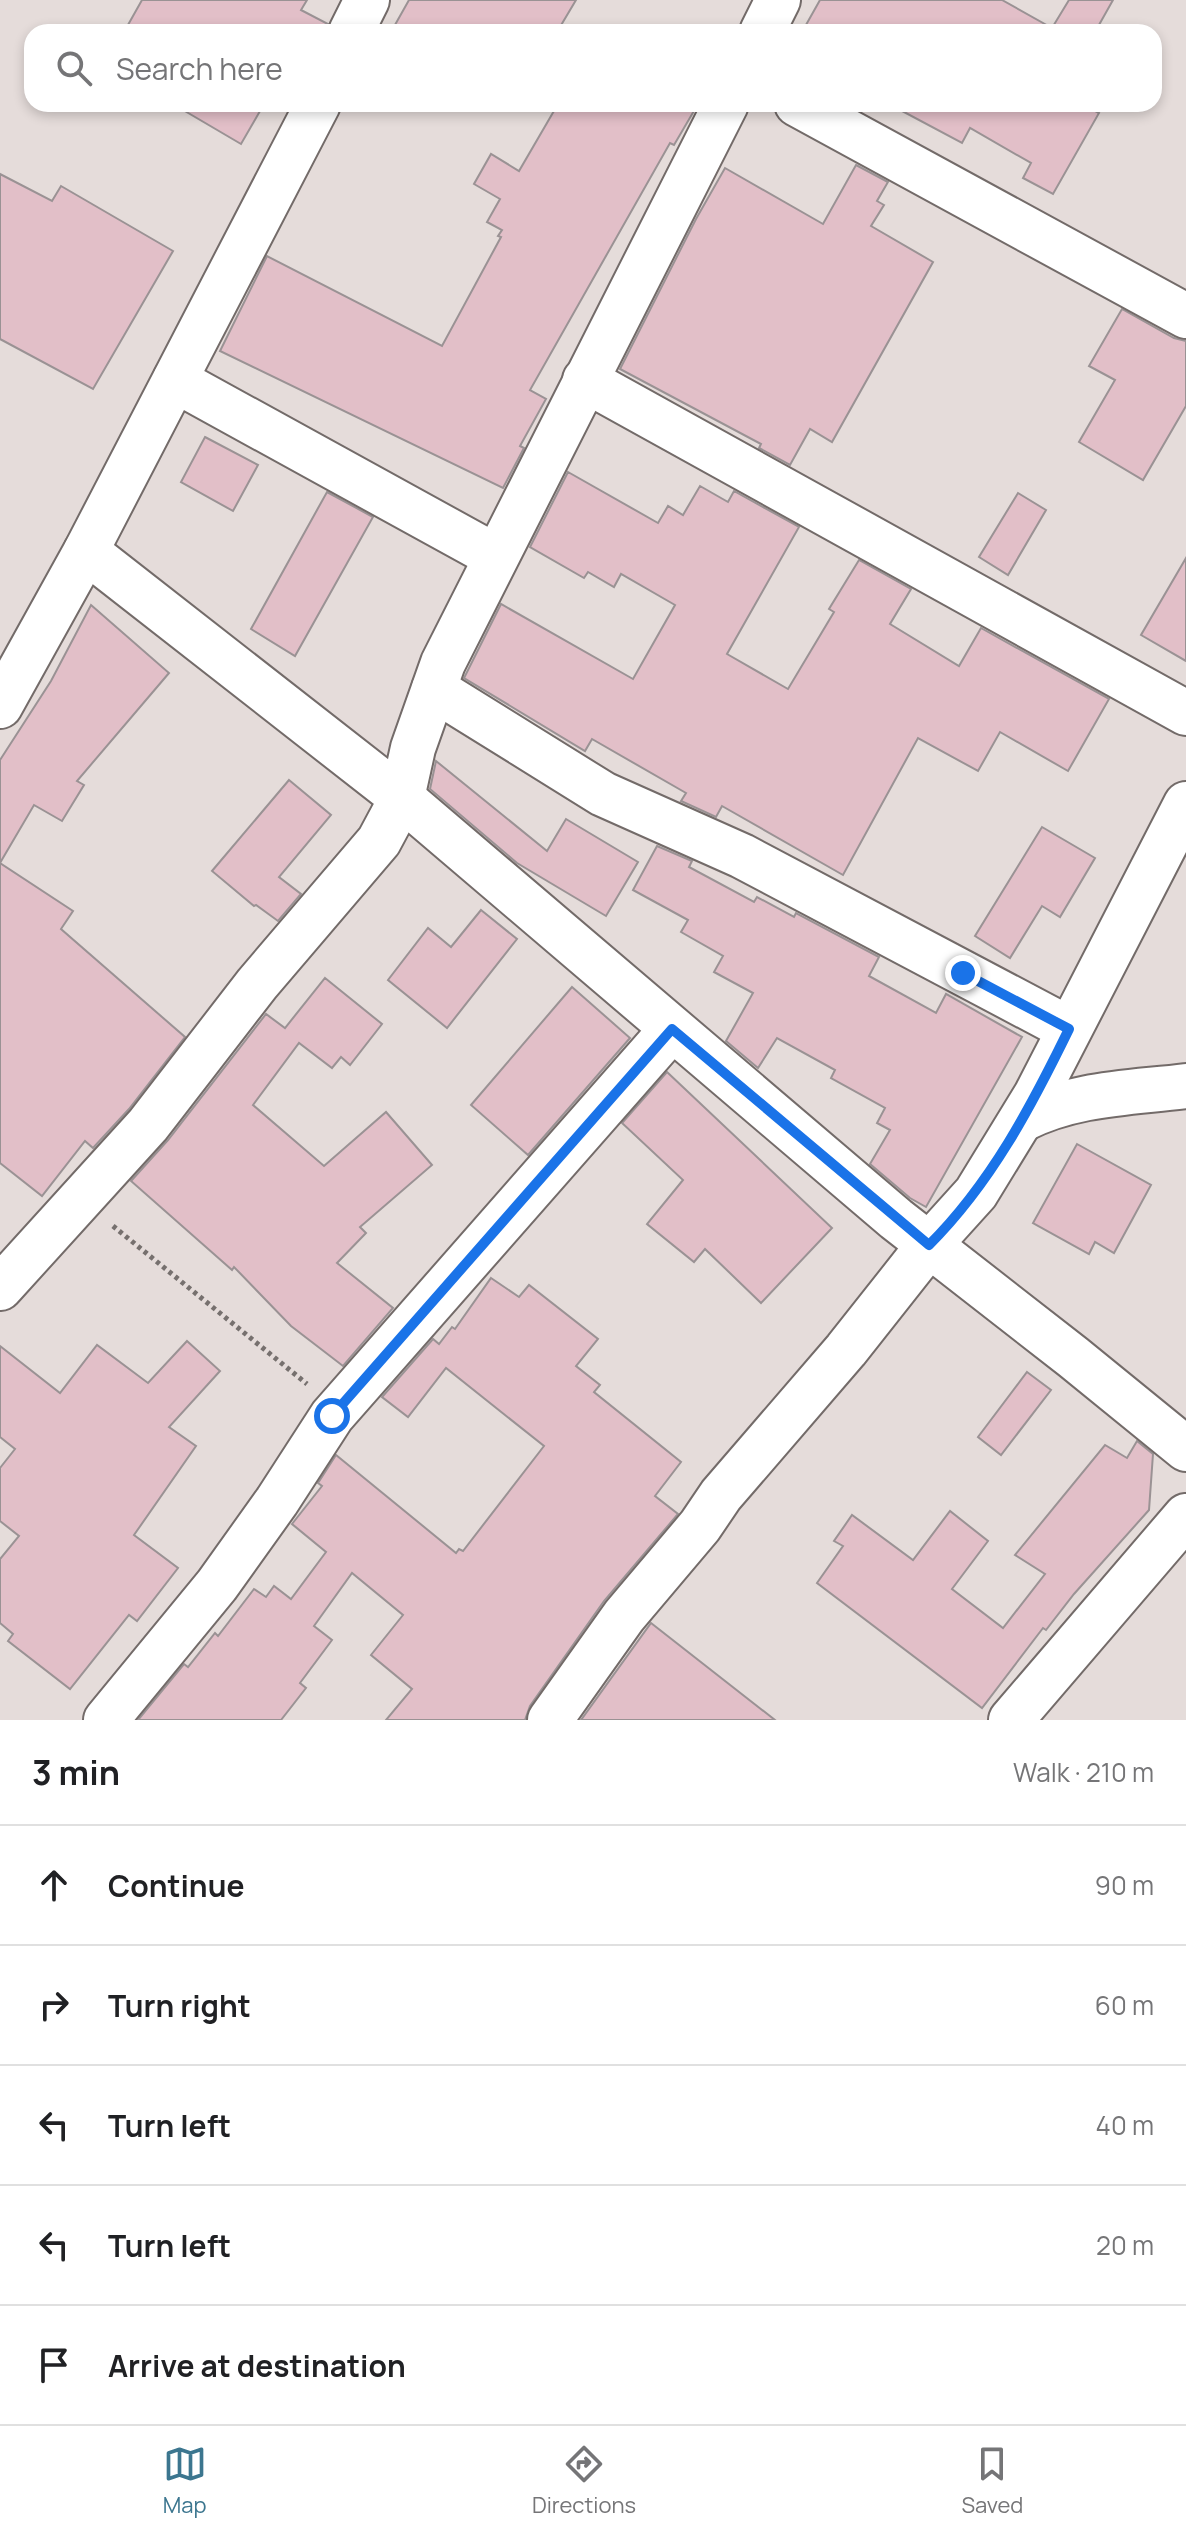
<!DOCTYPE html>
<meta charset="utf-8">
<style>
:root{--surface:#fff;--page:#f6f6f6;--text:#202124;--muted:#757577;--line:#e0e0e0;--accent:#3c768f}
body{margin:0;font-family:Manrope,sans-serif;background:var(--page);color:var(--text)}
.stop{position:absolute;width:24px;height:24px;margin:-18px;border:6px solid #1a73e8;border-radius:50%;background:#fff}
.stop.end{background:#1a73e8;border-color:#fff;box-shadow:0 2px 8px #0008}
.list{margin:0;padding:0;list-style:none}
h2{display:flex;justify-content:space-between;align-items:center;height:104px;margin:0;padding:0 32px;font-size:34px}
h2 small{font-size:26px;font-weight:400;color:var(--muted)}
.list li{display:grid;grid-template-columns:52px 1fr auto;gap:24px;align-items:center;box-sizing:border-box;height:120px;padding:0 32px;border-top:2px solid var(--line)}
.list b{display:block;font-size:30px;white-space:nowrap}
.list em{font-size:26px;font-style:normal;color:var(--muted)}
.icon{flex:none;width:44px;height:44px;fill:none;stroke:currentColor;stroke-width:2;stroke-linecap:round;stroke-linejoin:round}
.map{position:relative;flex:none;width:1186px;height:1720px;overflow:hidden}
.search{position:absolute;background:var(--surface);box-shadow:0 4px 12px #0003;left:24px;right:24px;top:24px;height:88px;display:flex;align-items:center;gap:20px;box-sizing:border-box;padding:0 28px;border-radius:24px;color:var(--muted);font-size:30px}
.sheet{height:704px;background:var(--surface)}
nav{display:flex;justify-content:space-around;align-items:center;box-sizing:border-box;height:112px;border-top:2px solid var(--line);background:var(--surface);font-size:22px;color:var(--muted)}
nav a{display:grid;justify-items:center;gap:4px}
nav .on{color:var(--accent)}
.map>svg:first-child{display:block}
</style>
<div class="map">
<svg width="1186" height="1720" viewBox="0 0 1186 1720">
<rect width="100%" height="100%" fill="#e5dcda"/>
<!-- building -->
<g fill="#e2bfc8" stroke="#9a9294" stroke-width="2">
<path d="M142,0h165l-6,10 27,14 -2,8h-202z"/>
<path d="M409,0h167l-19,32h-166z"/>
<path d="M820,0h182l50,28 17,-28h44l-18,32h-293z"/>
<path d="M173,104h91l-23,40z"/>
<path d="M558,104h140l-24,41 -4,-2 -140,247 16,9 -26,47 4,2 -21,40 -283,-137 47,-95 175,90 59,-109 -3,-1 4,-6 -15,-8 13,-23 -26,-15 17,-30 28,17z"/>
<path d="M889,104h193l17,9 -46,81 -30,-16 8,-15 -61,-35 -8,15z"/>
<path d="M856,165l32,17 -11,19 7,4 -13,21 62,36 -101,180 -22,-13 -20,36 -31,-17 2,-4 -141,-75 76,-150 29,-51 98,56z"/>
<path d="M0,174l52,27 9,-15 112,65 -80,138 -93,-50z"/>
<path d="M1122,309l52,29 12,3v65l-43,74 -64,-38 36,-62 -26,-14z"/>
<path d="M205,437l53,28 -25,46 -52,-29z"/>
<path d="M568,472l90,51 10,-17 15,9 17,-29 28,16 6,-11 65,36 -72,127 61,35 46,-77 -5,-3 30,-49 52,29 -21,35 69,42 22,-38 128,71 -41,72 -68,-39 -22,39 -60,-33 -75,137 -121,-69 -6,11 -35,-16 5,-8 -94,-54 -7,12 -121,-73 37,-74 132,75 42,-74 -54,-31 -7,13 -26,-15 -4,6 -54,-31z"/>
<path d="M327,492l46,25 -78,139 -44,-27z"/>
<path d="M1018,493l28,17 -38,65 -29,-18z"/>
<path d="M1186,558v103l-45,-26z"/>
<path d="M91,605l78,68 -92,108 7,4 -22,36 -28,-16 -34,58 73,48 -12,18 124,108 -56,72 -36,39 -8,-7 -43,55 -42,-33v-403l51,-79z"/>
<path d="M436,761l111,90 19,-32 72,43 -32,54 -89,-53 -87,-74z"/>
<path d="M289,780l42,35 -52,62 22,17 -23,27 -22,-16 -2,1 -42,-35z"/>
<path d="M1042,827l53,31 -35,59 -18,-11 -32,52 -35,-22z"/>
<path d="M657,846l35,15 -3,6 65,35 3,-5 37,20 2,-4 83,44 -10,19 67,37 10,-19 76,43 -96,170 -16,-9 -40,-34 20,-34 -13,-7 8,-15 -54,-30 4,-8 -58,-32 -19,30 -32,-27 27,-48 -39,-21 9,-16 -42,-24 7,-12 -55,-30z"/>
<path d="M481,910l36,29 -70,89 -59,-48 40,-52 23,19z"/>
<path d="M325,978l57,46 -32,41 -9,-8 -9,11 -33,-25 -46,62 71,61 62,-54 46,53 -72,62 6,6 -29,30 56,45 -50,58 -52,-40 -57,-59 -2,3 -101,-89 37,-41 98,-126 19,14z"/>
<path d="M572,987l58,51 -102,117 -57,-50z"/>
<path d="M667,1072l165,156 -71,75 -56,-54 -11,13 -47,-38 36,-44 -61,-57z"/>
<path d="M1077,1144l74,41 -37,68 -19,-11 -6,12 -56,-31z"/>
<path d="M491,1278l28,19 10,-12 69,54 -22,27 24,19 -6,7 87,70 -26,34 23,18 -74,87 -74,105 -5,14h-139l26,-31 -41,-34 32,-40 -51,-42 -38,53 18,14 -32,43 6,5 -25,32h-143l46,-56 4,3 27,-34 3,3 36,-47 12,8 8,-11 17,13 35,-47 -34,-28 30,-38 -4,-3 18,-28 120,98 3,-4 4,2 81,-105 -98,-78 -38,49 -26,-20 51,-58 6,5 13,-17 3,2z"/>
<path d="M187,1341l33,30 -51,56 27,19 -62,89 44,33 -41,53 -8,-6 -59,74 -62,-48 5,-7 -13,-11v-64l19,-23 -19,-15v-53l15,-19 -15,-12v-91l60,47 37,-48 51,38z"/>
<path d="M1027,1372l24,18 -50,65 -23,-18z"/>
<path d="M1137,1441l16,13 -4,56 -75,84 -28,36 -3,-2 -61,80 -165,-125 26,-37 -9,-5 18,-26 61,45 37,-49 38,30 -36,48 51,39 42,-54 -30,-19 90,-110 22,13z"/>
<path d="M651,1623l124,97h-194z"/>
</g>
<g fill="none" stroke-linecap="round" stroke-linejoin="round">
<defs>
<g id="minor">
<path d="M351,32l16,-32"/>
<path d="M762,32l16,-32"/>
<path d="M797,104l389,212"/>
<path d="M175,380l320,176"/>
<path d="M585,380l601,333"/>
<path d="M86,551l316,247 494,421 177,138 113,92"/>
<path d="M434,689l169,105 139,62 327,173"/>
<path d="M0,706l86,-155 232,-447"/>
<path d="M1023,1119c52,-26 107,-26 163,-33"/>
<path d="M0,1288l148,-163 109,-141 122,-143 23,-43 11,-50 30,-85 283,-559"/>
<path d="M106,1720l111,-135 60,-84 55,-85 340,-387"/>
<path d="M550,1720l74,-104 76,-90 21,-31 125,-145 83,-105 47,-52 60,-98 150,-291"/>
<path d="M1011,1720l175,-204"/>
</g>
</defs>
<!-- minor casing -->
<use href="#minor" stroke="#736b69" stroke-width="48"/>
<!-- path -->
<path stroke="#76706e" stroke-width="5" stroke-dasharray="4 4" stroke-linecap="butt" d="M113,1226l194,158"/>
<!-- minor -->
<use href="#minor" stroke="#fff" stroke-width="44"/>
</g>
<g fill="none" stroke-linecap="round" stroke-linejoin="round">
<!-- route -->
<path stroke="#1a73e8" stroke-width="10" d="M332,1416l340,-387 257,216c62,-62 102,-138 140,-216l-106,-56"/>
</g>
</svg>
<div class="stop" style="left:332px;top:1416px"></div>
<div class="stop end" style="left:963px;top:973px"></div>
<div class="search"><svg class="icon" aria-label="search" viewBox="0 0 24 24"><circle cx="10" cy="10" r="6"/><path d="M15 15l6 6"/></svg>Search here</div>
</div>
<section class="sheet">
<h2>3 min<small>Walk · 210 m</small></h2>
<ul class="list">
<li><svg class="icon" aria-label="ahead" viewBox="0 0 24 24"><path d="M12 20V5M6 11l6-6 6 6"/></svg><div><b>Continue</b></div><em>90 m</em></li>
<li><svg class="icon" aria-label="right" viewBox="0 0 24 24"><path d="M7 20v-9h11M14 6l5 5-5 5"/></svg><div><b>Turn right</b></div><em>60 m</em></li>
<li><svg class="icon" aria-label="left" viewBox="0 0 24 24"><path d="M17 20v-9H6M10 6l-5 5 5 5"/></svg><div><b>Turn left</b></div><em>40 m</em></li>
<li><svg class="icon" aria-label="left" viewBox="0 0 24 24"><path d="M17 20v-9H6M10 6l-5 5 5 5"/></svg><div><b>Turn left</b></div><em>20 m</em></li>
<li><svg class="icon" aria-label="arrive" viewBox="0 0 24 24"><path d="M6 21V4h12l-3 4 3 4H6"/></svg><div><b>Arrive at destination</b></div></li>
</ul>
</section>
<nav>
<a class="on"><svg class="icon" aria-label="map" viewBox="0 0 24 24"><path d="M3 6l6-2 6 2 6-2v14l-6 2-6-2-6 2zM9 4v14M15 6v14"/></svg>Map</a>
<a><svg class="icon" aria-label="directions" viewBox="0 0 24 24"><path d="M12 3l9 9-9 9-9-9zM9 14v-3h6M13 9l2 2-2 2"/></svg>Directions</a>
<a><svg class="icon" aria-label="saved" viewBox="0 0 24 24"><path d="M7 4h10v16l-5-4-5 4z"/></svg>Saved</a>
</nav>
